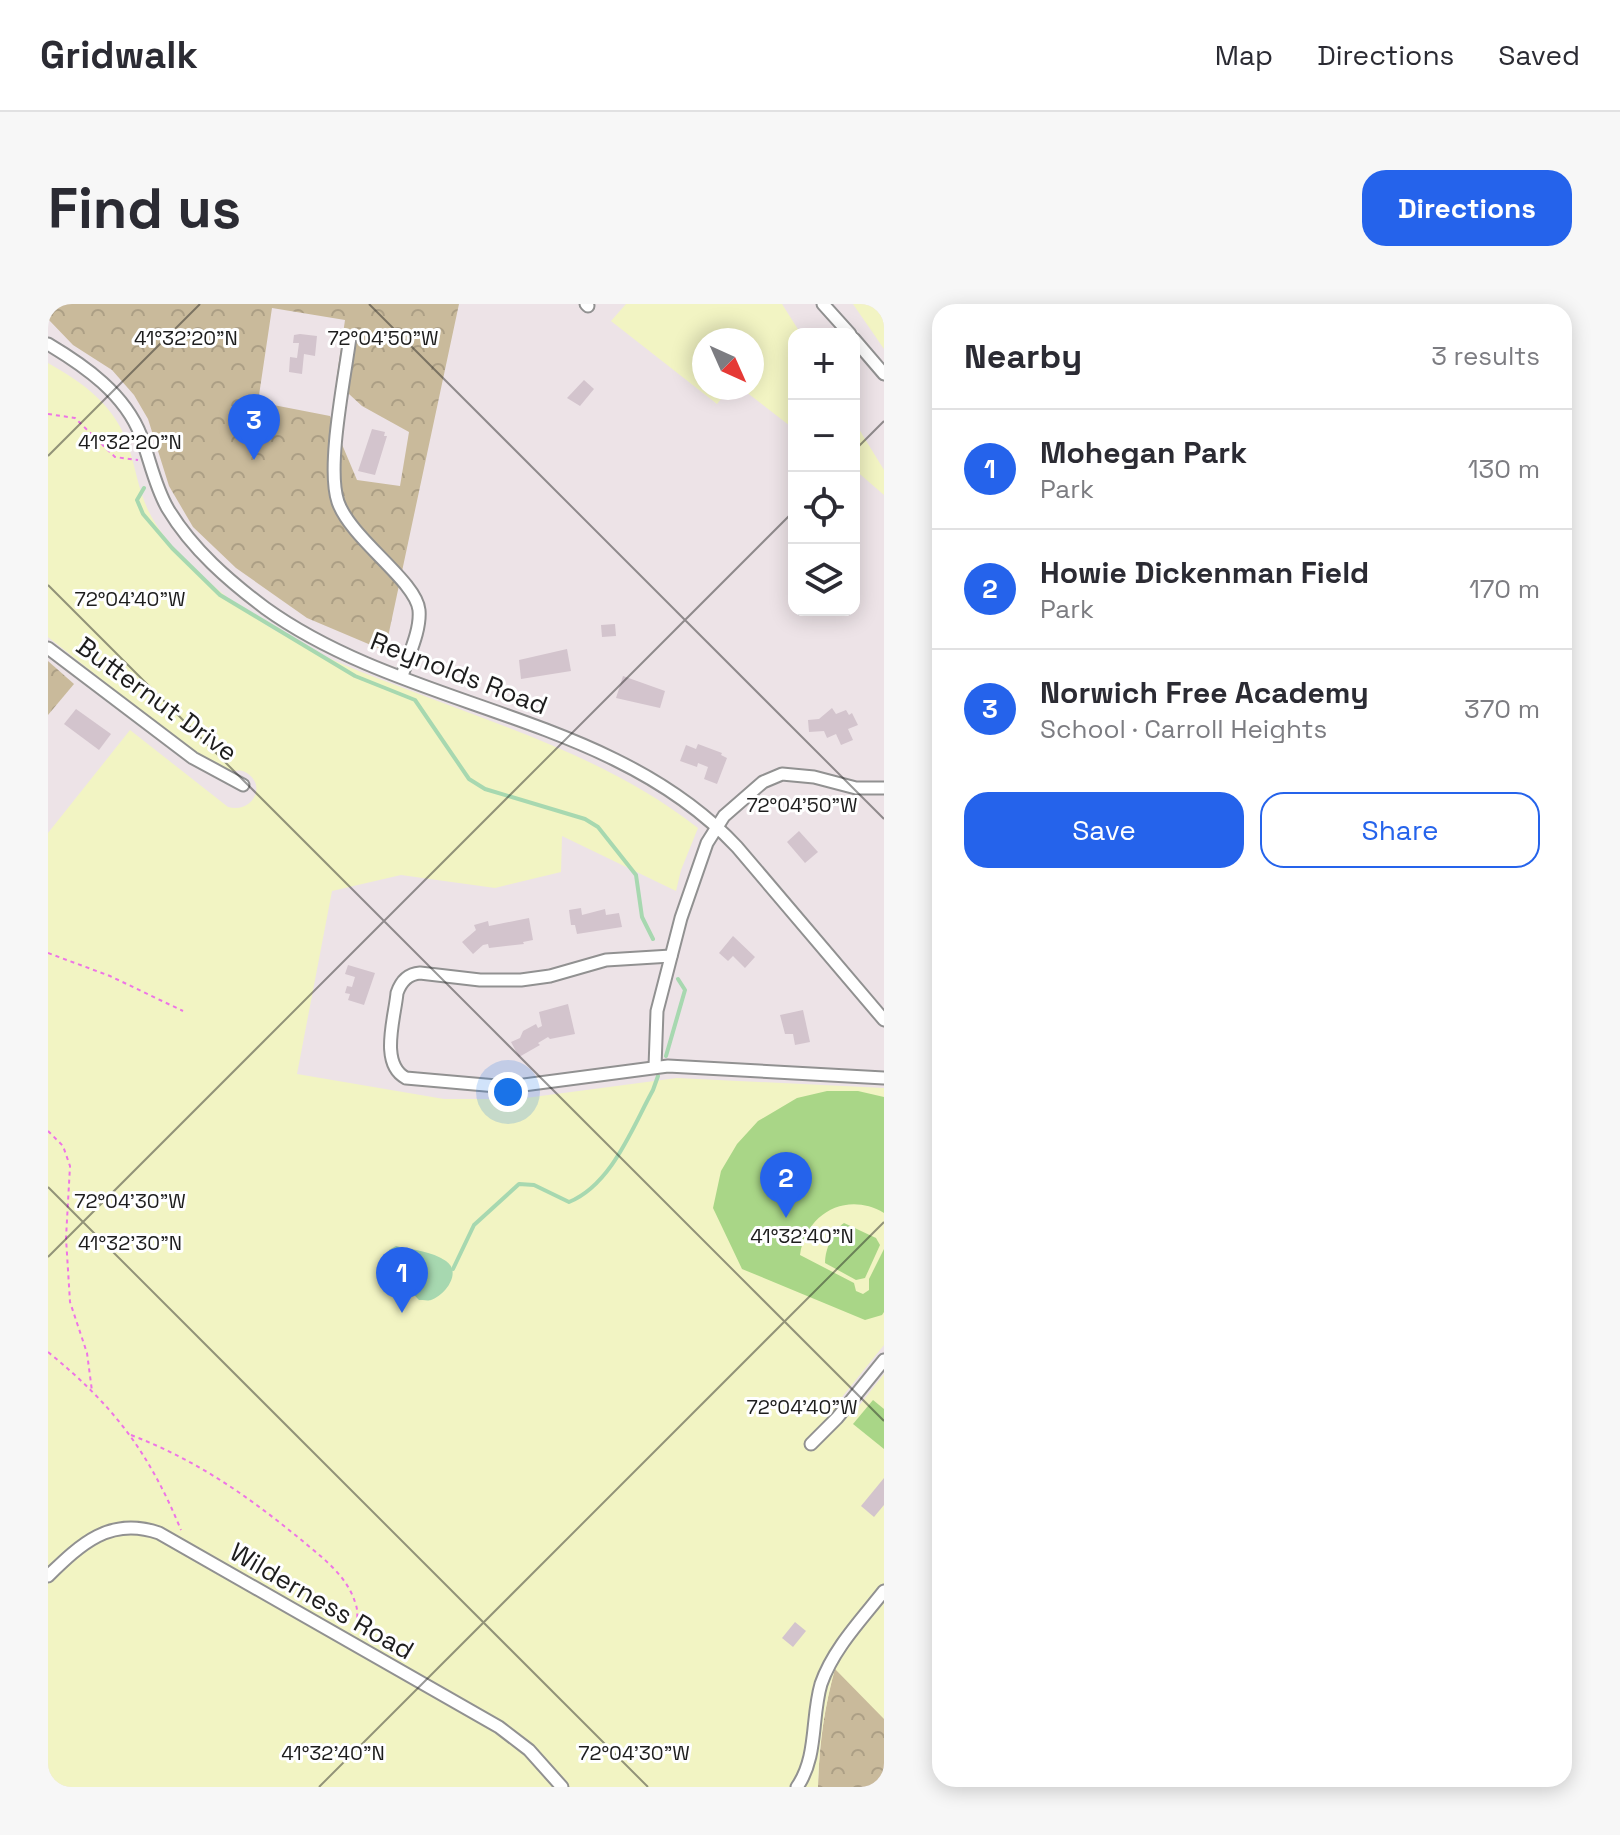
<!DOCTYPE html>
<meta charset="utf-8">
<style>
:root{--surface:#fff;--page:#f7f7f7;--text:#2b2b33;--muted:#7c7c81;--line:#e1e1e2;--accent:#2563eb}
body{margin:0;font-family:"Space Grotesk",sans-serif;background:var(--page);color:var(--text)}
.controls{position:absolute;right:24px;top:24px;display:grid;overflow:hidden;border-radius:16px;box-shadow:0 4px 20px #0003}
.controls button{width:72px;height:72px;display:grid;place-items:center;padding:0;border:0;border-bottom:2px solid var(--line);background:var(--surface);color:var(--text);font:40px sans-serif}
.compass{position:absolute;left:644px;top:24px;width:72px;height:72px;border-radius:50%;background:var(--surface);box-shadow:0 4px 20px #0003;rotate:135deg}
.you{position:absolute;left:460px;top:788px;width:28px;height:28px;margin:-20px;border:6px solid #fff;border-radius:50%;background:#1a73e8;box-shadow:0 0 0 12px #1a73e833}
.badge{display:grid;place-items:center;width:52px;height:52px;border-radius:50%;background:var(--accent);color:#fff;font-size:26px;font-weight:700}
.pin{position:absolute;translate:-50% -66px;filter:drop-shadow(0 2px 4px #0008)}
.pin::after{content:'';position:absolute;top:42px;width:28px;height:24px;background:inherit;clip-path:polygon(0 0,100% 0,50% 100%)}
.list{margin:0;padding:0;list-style:none}
h2{display:flex;justify-content:space-between;align-items:center;height:104px;margin:0;padding:0 32px;font-size:34px}
h2 small{font-size:26px;font-weight:400;color:var(--muted)}
.list li{display:grid;grid-template-columns:52px 1fr auto;gap:24px;align-items:center;box-sizing:border-box;height:120px;padding:0 32px;border-top:2px solid var(--line)}
.list b{display:block;font-size:30px;white-space:nowrap}
.list p{margin:0;font-size:26px;white-space:nowrap;color:var(--muted)}
.list em{font-size:26px;font-style:normal;color:var(--muted)}
.actions{display:flex;gap:16px;padding:24px 32px}
.actions a{flex:1;padding:18px 0;border:2px solid var(--accent);border-radius:24px;text-align:center;font-size:28px;color:var(--accent)}
.actions .main{background:var(--accent);color:#fff}
.icon{flex:none;width:44px;height:44px;fill:none;stroke:currentColor;stroke-width:2;stroke-linecap:round;stroke-linejoin:round}
.map{position:relative;flex:none;width:836px;height:1483px;overflow:hidden;border-radius:24px}
header{display:flex;align-items:center;gap:48px;box-sizing:border-box;height:112px;padding:0 40px;background:var(--surface);border-bottom:2px solid var(--line)}
header strong{font-size:38px}
nav{display:flex;gap:44px;margin-inline-start:auto;font-size:28px}
.intro{display:flex;align-items:center;justify-content:space-between;box-sizing:border-box;height:192px;padding:0 48px}
h1{margin:0;font-size:56px}
.button{padding:20px 36px;border-radius:24px;background:var(--accent);color:#fff;font-size:28px;font-weight:700}
main{display:flex;gap:48px;padding:0 48px}
aside{flex:1;background:var(--surface);border-radius:24px;box-shadow:0 4px 20px #0003}
.map>svg:first-child{display:block}
</style>
<header>
<strong>Gridwalk</strong>
<nav><a>Map</a><a>Directions</a><a>Saved</a></nav>
</header>
<div class="intro"><h1>Find us</h1><a class="button">Directions</a></div>
<main>
<div class="map">
<svg width="836" height="1483" viewBox="0 0 836 1483">
<defs>
<pattern id="forest-crowns" width="20" height="18" patternUnits="userSpaceOnUse" patternTransform="scale(2)"><rect width="20" height="18" fill="#c9ba9b"/><path d="M2 6a3 3 0 1 1 6 0M12 15a3 3 0 1 1 6 0" fill="none" stroke="#ac9f85"/></pattern>
</defs>
<rect width="100%" height="100%" fill="#ede3e7"/>
<!-- forest -->
<g fill="url(#forest-crowns)" fill-rule="evenodd">
<path d="M0,0h411l-74,347 -78,-33 -71,-50 -43,-41 -24,-41 -21,-67 -14,-24 -22,-25 -39,-25 -25,-26zM224,4l73,12 -9,62 26,24 47,26 -9,54 -43,-6 -27,-64 -72,-14z"/>
<path d="M0,357l26,23 -26,31z"/>
<path d="M787,1364l49,38v81h-66c1,-41 6,-79 17,-119z"/>
</g>
<!-- park -->
<g fill="#f2f4c3">
<path d="M578,0h156l19,30h-7v95l-53,-41h11v-48h-48v48h26l-13,16 -106,-83z"/>
<path d="M805,0h31v45z"/>
<path d="M0,59c37,21 68,43 81,85 7,22 10,44 20,64 16,32 46,58 73,81 52,44 112,69 176,93 106,41 210,72 300,142l-17,42 -5,21 -114,-55 -1,36 -66,16 -94,-13 -69,16 -35,183 147,25h74l159,-21 207,10v257l-46,57 13,14 33,-42v345l-49,-50c-11,40 -16,77 -17,118h-770v-954l82,-103 98,77c25,7 40,-23 17,-35 -9,-4 -16,2 -26,1l-171,-136z"/>
<path d="M806,117l30,49v25l-30,-26z"/>
</g>
<!-- pitch -->
<g fill="#a9d687">
<path d="M779,787h31l26,6v116c-37,-22 -78,0 -84,42l54,28 2,8 7,3 6,-4v-11l15,-30v63l-2,3 -17,5 -123,-51 -29,-61 8,-37 16,-27 21,-23 39,-23z"/>
<path d="M796,919l32,15 4,7 -15,33 -9,2 -31,-17c0,-14 8,-32 19,-40z"/>
<path d="M825,1096l11,9v40l-31,-25z"/>
</g>
<!-- water -->
<path fill="#a7d8b0" d="M348,942c16,4 36,5 50,15 16,11 0,34 -15,39 -2,1 -10,0 -12,0 -13,-15 -30,-29 -30,-50z"/>
<g fill="none" stroke-linecap="round" stroke-linejoin="round">
<!-- stream -->
<g stroke="#a7d8b0" stroke-width="4">
<path d="M96,184l-7,12 6,14 29,34 48,47 135,81 60,24 54,79 16,10 100,30 13,8 38,48 6,42 11,22"/>
<path d="M618,752l19,-66 -7,-11"/>
<path d="M405,965l21,-44 45,-41 15,1 35,17c43,-18 63,-74 84,-112l5,-14"/>
</g>
</g>
<!-- building -->
<g fill="#d3c4cd">
<path d="M252,30l17,2 -2,20 -11,-2 -2,20 -13,-2 1,-15 7,1 2,-15h-6l1,-8z"/>
<path d="M536,76l10,9 -14,17 -13,-8z"/>
<path d="M324,125l13,3 -1,4h3l-12,39 -17,-4z"/>
<path d="M567,320l1,12 -14,1 -1,-12z"/>
<path d="M519,345l4,22 -50,8 -2,-19z"/>
<path d="M575,372l42,15 -5,17 -44,-10z"/>
<path d="M784,404l4,6 10,-4 3,5 3,-2 6,12 -10,4 5,11 -12,5 -5,-11 -9,4 -3,-7 -15,1 -1,-12 11,-1z"/>
<path d="M28,405l35,25 -12,16 -35,-26z"/>
<path d="M650,440l24,9 -1,2 6,3 -10,26 -13,-5 4,-12 -10,-4 -1,4 -17,-6 6,-16 10,4z"/>
<path d="M751,527l19,21 -13,11 -18,-21z"/>
<path d="M533,604l1,7 23,-6 1,6 13,-2 3,14 -45,7 -2,-9h-4l-2,-15z"/>
<path d="M481,614l4,22 -10,2 1,2 -35,4 -1,-4 -5,1 -10,9 -11,-12 14,-12 -2,-5 14,-4 1,5z"/>
<path d="M685,632l22,21 -10,11 -12,-12 -5,5 -9,-8z"/>
<path d="M300,661l27,8 -11,32 -16,-5 2,-6 -5,-1 2,-7 5,1 3,-10 -10,-3z"/>
<path d="M520,700l7,30 -25,5 -2,-2 -10,6 2,2 -21,12 -8,-15 9,-4 3,-7 13,-7 2,4 4,-2 -3,-14z"/>
<path d="M755,706l7,32 -15,3 -2,-11h-8l-5,-19z"/>
<path d="M836,1174v27l-10,12 -13,-11z"/>
<path d="M747,1318l11,9 -13,16 -11,-9z"/>
</g>
<g fill="none" stroke-linecap="round" stroke-linejoin="round">
<defs>
<g id="minor">
<path d="M538,0l2,2"/>
<path d="M775,0l27,30"/>
<path d="M302,33c-5,40 -24,130 -12,165 13,37 78,79 81,108 2,21 -11,46 -17,66"/>
<path d="M806,35l30,35"/>
<path d="M0,40c37,22 77,50 93,92 9,24 14,51 27,73 24,40 61,72 97,99 143,103 347,105 472,239l147,173"/>
<path d="M0,344l145,110 50,27"/>
<path d="M623,652l-65,4 -56,16 -29,4h-41l-60,-7c-12,1 -19,8 -23,20 -2,24 -18,71 9,85l102,9 160,-21 216,12"/>
<path d="M607,763l2,-56 24,-93 26,-75 17,-27 39,-34 19,-8 32,3 42,11h28"/>
<path d="M763,1140l26,-26 47,-58"/>
<path d="M0,1272c33,-32 62,-60 111,-43l340,194 30,23 33,37"/>
<path d="M749,1483c21,-30 14,-69 24,-103 12,-35 41,-65 63,-93"/>
</g>
</defs>
<!-- minor casing -->
<use href="#minor" stroke="#919191" stroke-width="15"/>
<!-- path -->
<g stroke="#ee74e6" stroke-width="2" stroke-dasharray="4 4" stroke-linecap="butt">
<path d="M0,110l27,4 40,39 23,3"/>
<path d="M0,649l62,23 73,35"/>
<path d="M0,827l15,15 7,20 -4,72 4,64 17,51 5,38"/>
<path d="M0,1048c65,53 101,100 133,178"/>
<path d="M83,1131c65,25 114,59 168,103 21,18 47,36 56,64 4,10 2,20 0,30"/>
</g>
<!-- minor -->
<use href="#minor" stroke="#fff" stroke-width="11"/>
</g>
<!-- ticks -->
<path fill="none" stroke="#1d1d1d" stroke-width="2" stroke-opacity="0.45" d="M321,0l515,515M806,147l30,-30M0,152l152,-152M0,281l836,836M0,883l600,600M0,953l746,-746M271,1483l565,-565"/>
<g text-anchor="middle" stroke-width="6" stroke-linejoin="round" paint-order="stroke">
<!-- street labels -->
<g font-size="26" fill="#1d1d1d" stroke="#fff">
<text transform="translate(411 369) rotate(21)" y="9">Reynolds Road</text>
<text transform="translate(109 395) rotate(36)" y="9">Butternut Drive</text>
<text transform="translate(274 1297) rotate(30)" y="9">Wilderness Road</text>
</g>
</g>
<g font-size="20" text-anchor="middle" fill="#1d1d1d" stroke="#fff" stroke-width="6" stroke-linejoin="round" paint-order="stroke">
<text x="138" y="41">41°32'20"N</text>
<text x="335" y="41">72°04'50"W</text>
<text x="82" y="145">41°32'20"N</text>
<text x="82" y="302">72°04'40"W</text>
<text x="754" y="508">72°04'50"W</text>
<text x="82" y="904">72°04'30"W</text>
<text x="754" y="939">41°32'40"N</text>
<text x="82" y="946">41°32'30"N</text>
<text x="754" y="1110">72°04'40"W</text>
<text x="285" y="1456">41°32'40"N</text>
<text x="586" y="1456">72°04'30"W</text>
</g>
</svg>
<div class="controls">
<button>+</button>
<button>−</button>
<button><svg class="icon" aria-label="locate" viewBox="0 0 24 24"><circle cx="12" cy="12" r="6"/><path d="M12 2v4M12 18v4M2 12h4M18 12h4"/></svg></button>
<button><svg class="icon" aria-label="layers" viewBox="0 0 24 24"><path d="M12 4l9 5-9 5-9-5zM3 14l9 5 9-5"/></svg></button>
</div>
<svg class="compass" viewBox="-18 -18 36 36"><path d="M0-13l5 13h-10z" fill="#e53935"/><path d="M0 13l5-13h-10z" fill="#7c7c81"/></svg>
<div class="you"></div>
<div class="pin badge" style="left:354px;top:1009px">1</div>
<div class="pin badge" style="left:738px;top:914px">2</div>
<div class="pin badge" style="left:206px;top:156px">3</div>
</div>
<aside>
<h2>Nearby<small>3 results</small></h2>
<ul class="list">
<li><span class="badge">1</span><div><b>Mohegan Park</b><p>Park</p></div><em>130 m</em></li>
<li><span class="badge">2</span><div><b>Howie Dickenman Field</b><p>Park</p></div><em>170 m</em></li>
<li><span class="badge">3</span><div><b>Norwich Free Academy</b><p>School · Carroll Heights</p></div><em>370 m</em></li>
</ul>
<div class="actions"><a class="main">Save</a><a>Share</a></div>
</aside>
</main>
